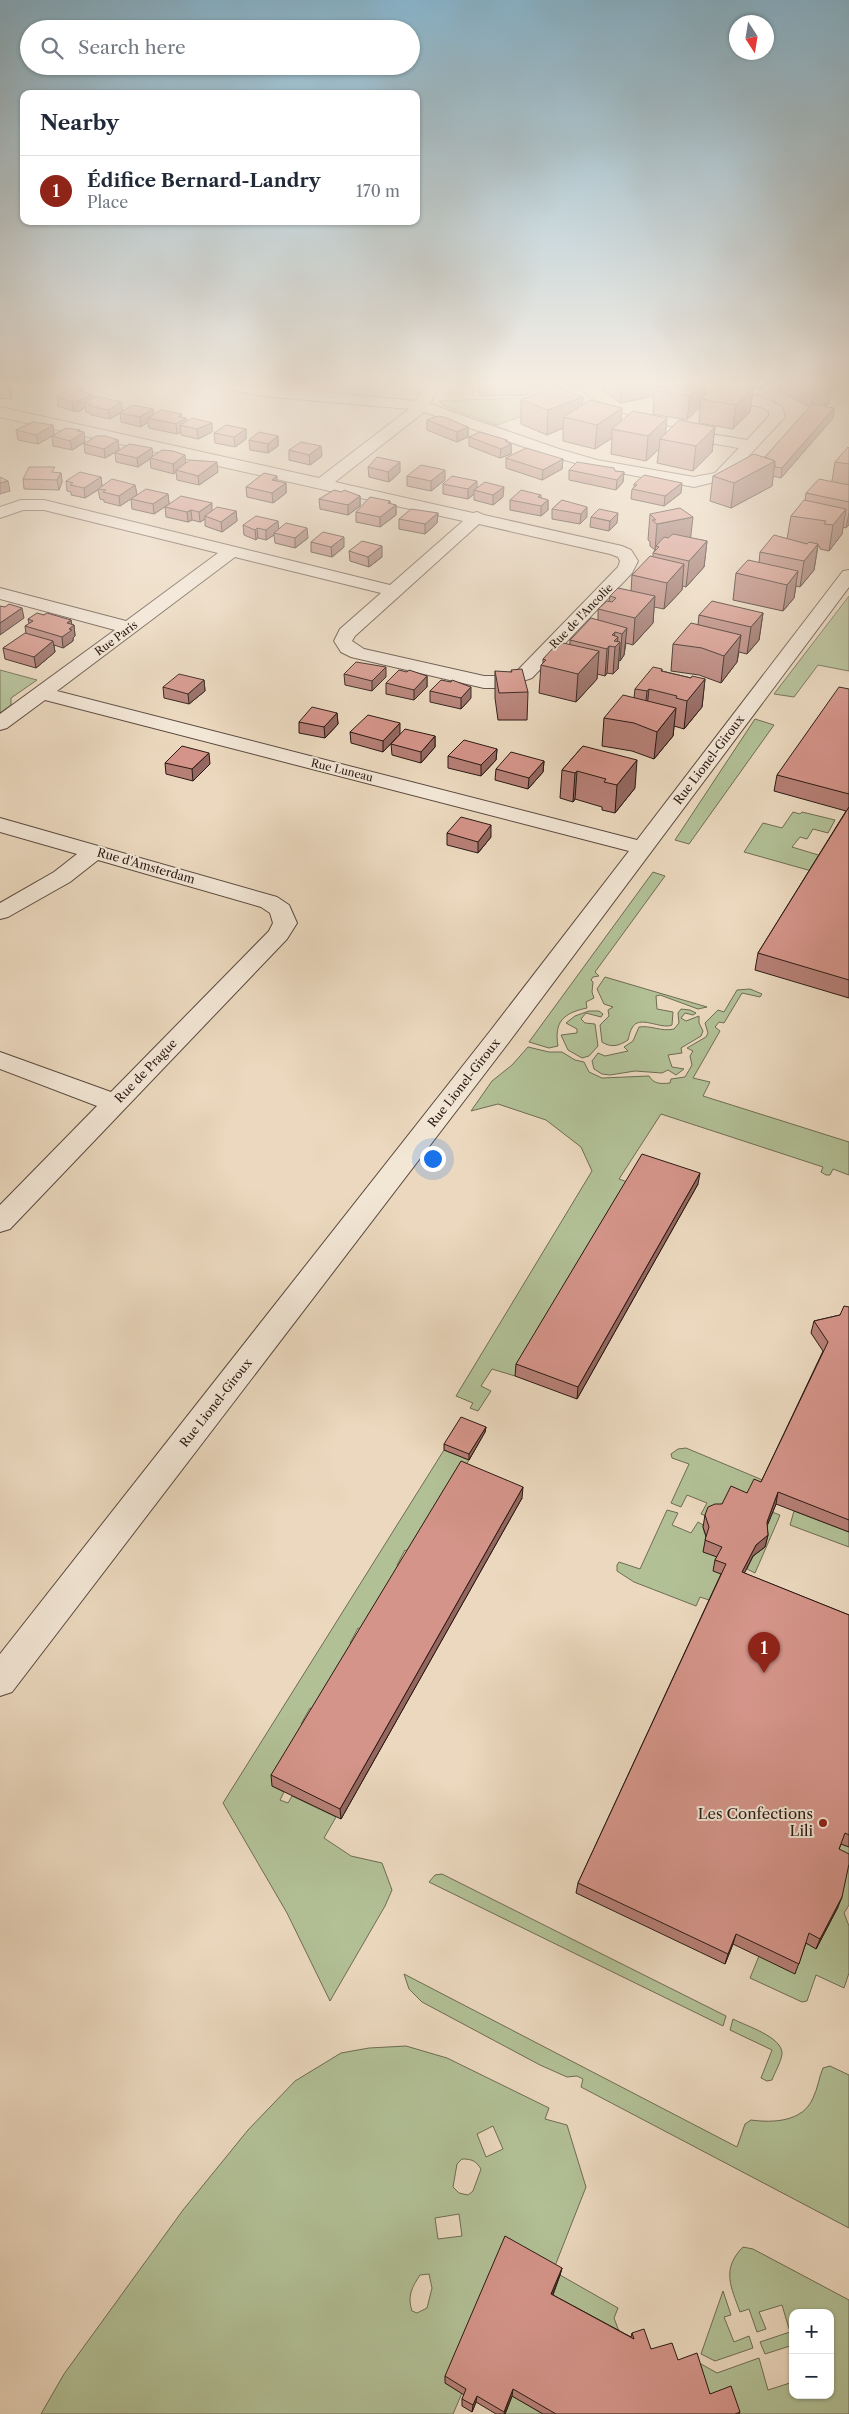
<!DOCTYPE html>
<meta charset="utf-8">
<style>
:root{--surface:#fff;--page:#f2f2f3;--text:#1f2937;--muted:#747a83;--line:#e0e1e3;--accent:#8f2418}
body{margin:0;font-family:"Libre Caslon Text",serif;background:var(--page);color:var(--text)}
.controls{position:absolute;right:15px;bottom:15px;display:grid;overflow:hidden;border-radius:10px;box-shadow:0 1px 4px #0004}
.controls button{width:45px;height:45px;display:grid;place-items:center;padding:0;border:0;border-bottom:1px solid var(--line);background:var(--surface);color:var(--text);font:25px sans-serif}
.compass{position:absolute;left:729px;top:15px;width:45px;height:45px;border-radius:50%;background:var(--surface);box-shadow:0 1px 4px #0004;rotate:168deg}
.you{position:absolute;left:432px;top:1158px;width:18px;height:18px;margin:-12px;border:4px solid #fff;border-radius:50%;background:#1a73e8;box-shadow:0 0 0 8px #1a73e833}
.badge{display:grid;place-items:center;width:32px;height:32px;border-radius:50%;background:var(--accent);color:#fff;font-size:16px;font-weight:700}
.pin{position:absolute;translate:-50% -41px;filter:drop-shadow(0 1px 2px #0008)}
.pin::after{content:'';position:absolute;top:26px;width:18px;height:15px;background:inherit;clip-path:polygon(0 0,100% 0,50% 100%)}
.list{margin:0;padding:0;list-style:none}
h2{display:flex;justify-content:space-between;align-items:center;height:65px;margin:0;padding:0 20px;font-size:21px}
h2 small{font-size:16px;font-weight:400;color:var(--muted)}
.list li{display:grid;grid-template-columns:32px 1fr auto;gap:15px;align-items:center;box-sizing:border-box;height:70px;padding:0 20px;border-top:1px solid var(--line)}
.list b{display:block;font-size:19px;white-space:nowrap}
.list p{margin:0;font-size:16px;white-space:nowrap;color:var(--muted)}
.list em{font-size:16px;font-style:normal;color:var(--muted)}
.icon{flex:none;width:28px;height:28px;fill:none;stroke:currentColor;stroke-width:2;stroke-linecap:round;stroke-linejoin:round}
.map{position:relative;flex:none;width:849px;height:2414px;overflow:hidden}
.search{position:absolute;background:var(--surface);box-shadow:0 1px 4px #0004;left:20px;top:20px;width:400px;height:55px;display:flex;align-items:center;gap:12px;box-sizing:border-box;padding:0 18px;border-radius:28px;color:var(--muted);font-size:19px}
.panel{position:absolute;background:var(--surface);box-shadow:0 1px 4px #0004;left:20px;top:90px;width:400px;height:135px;border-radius:10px}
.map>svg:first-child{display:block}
</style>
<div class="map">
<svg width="849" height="2414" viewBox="0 0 849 2414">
<rect width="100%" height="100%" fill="#ebd8be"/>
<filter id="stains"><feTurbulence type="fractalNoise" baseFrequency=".004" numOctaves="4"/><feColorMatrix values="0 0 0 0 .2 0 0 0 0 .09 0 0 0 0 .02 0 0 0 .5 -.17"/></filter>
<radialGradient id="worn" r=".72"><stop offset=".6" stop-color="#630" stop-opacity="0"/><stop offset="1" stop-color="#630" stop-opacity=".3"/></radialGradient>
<!-- green -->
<g fill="#b2c096" stroke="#6e6c54" fill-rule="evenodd">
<path d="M547,397l22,3 -72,25 -55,-20 1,-1 -4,-3z"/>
<path d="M849,596v75l-31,-6 -24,32 -20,-3z"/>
<path d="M0,670l37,10 -26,18v7l-11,8z"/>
<path d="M755,719l19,6 -85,119 -14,-4z"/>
<path d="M793,812l7,2 2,-2 33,8 -7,13 -15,-4 -6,10 -7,-2 -8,10 33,10 -10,15 -71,-20 19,-29 19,5z"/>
<path d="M653,872l12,4 -70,96 4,4 -6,1 -2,3 2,2 -1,10 2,6 -8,4 1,6c-24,5 -33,14 -29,38l-9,2 -20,-6z"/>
<path d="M605,977l102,30 -9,2 -38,-14 -4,1 1,13 16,3 -1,13c-11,5 -33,-11 -40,3 -2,3 -3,8 -4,12 -9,6 -17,8 -26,2l-2,-17 9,-9 -1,-6 5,-3 -9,-3 -7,-15z"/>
<path d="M750,989l12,5 -2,3 -18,-4 -18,30 -5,-1 -4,5 5,4 -27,47 17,4 -7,14 146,46v33l-16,-6 -3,6h-4l-5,-3 2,-5 -162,-53 -42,65 11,4 -115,193 -23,-7 -11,17 10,5 -13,20 -8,-3 3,-5 -17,-7 136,-225 -11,-24 -35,-27 -48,-16 -27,7 21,-30 20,-16 16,-18 21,5h13l13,8 9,2 5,10 13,6 47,-2c5,8 11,8 21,7l1,-4 14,-2 7,-12 -2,-9 3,-5 -6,-3 19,-11 2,-4 -3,-10 13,-13 6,2 13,-22z"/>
<path d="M681,1009l9,1 6,3 -3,2 -8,-2 -4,5 5,3 13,-5v7l4,8 -2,5 -20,12 1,5 -14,2 4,12 12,2 -8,6 -8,-5 -6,3 -27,-2 -25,4 -8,-1 -8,-5 -2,-8 6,-8 7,3 23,-5 -4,-4 9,-6 6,-14c12,-2 22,5 35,2l5,-6 -1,-10z"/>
<path d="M589,1011h10l4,3 -2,3 -15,-4 -5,6 4,4 10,1 3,22 -9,10 -7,2 -14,-8 -7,-15 16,-2v-4l-11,-6 9,-7z"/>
<path d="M686,1448l79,33 -6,12 -50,24 -8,-3 6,-11 -20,-8 -6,12 -10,-4 18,-39 -17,-6 -1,-4 7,-5z"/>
<path d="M444,1450l25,10 -57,94 -7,-4 -8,15 7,3 -38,63 -8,-3 -8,15 7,3 -39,65 -8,-3 -9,16 7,3 -36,59 12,6 -4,8 8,3 4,-7 44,21 -12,21 27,18 31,7 10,27 -7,16 -55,95 -43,-88 -64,-110z"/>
<path d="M667,1510l11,3 -6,12 19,8 7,-11 5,3c0,18 23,31 20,50 -1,8 -8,18 -11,26l-12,-4 -4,9 -62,-24 -17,-11v-6l2,-3 21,7z"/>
<path d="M794,1511l55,21v15l-59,-22z"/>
<path d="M772,1512l8,3 -2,5 -23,53 -8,-4 6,-13 12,-9 -1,-14z"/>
<path d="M841,1844l8,3v58l-5,8 5,13v47l-5,15 -28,-13 -9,26 -5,1 -52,-24 9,-22 46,-13 12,5 18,-89z"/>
<path d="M442,1874l284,142 -3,10 -294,-144 6,-7z"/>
<path d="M404,1974l333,173 8,-23 6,-4c22,3 52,2 62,-22 5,-10 6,-21 10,-30l7,-2 19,9v153l-268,-141 2,-8 -6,-3 -10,1 -27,-12 -118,-63 -13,-13z"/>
<path d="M733,2019c13,7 50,18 49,35 -1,8 -7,18 -10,26l-5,1 -6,-3 11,-28 -42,-20z"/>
<path d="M406,2046l41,12 102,50 -4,11 22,6 19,62 -33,84 -108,112 17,10 -9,21h-412l23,-40 119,-164 65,-80 47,-49 46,-28 28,-5zM493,2126l10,23 -17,8 -9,-23zM462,2159c10,0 14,2 19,10l-8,22 -5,4 -9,-2 -6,-6 4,-23zM459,2214l3,22 -24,3 -3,-21zM429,2274l3,14 -5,20 -10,5 -5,-2c-5,-15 0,-24 8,-36z"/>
<path d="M743,2247l10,2 96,51v114h-114l-28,-13 -13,-41 23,13 42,-15 9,32 25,-8v13h37v-82h-37v32l-28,9 -5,-12 30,-10 -8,-27 -23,7 7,17 -9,3 -8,-23 -9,3c-9,-25 -19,-43 3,-65z"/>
<path d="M560,2275l58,33 -4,10 9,24 -73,-41z"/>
<path d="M723,2291l8,24 -7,2 10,25 15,-6 4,12 -38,13 -14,-7z"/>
<path d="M512,2396l31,18h-38z"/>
</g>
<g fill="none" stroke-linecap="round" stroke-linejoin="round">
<defs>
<g id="minor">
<path d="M227,386h33l156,15 8,-15h15l-9,18 129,45 38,11 97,17 21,-4 24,-25c-49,-9 -149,-19 -179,-62h16c39,39 118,44 171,54l22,-24v-4l-8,-5 -77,-17 -7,-4c32,0 78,3 105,21l3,10 -58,62 -33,8 -105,-20 -42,-12 -123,-43 -89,70 138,31 4,-1 7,3 138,31 9,4 7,11 -6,12 -100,105 -30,10h-18l-133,-31 -10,-5 -7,-11 6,-12 41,-36 -146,-36 -178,134 580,149 206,-269 6,-1v17l-340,455 -497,650 -12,4v-42l491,-624 138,-179 -584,-151 -38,28 -7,2v-16l115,-84 -115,-31v-11l126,33 92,-68 -174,-43h-21l-23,8v-11l21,-7h23l346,85 73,-64 -463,-104v-10l319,71 90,-69 -148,-13 -32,-7zM479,524l131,30 8,3 2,4 -2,6 -100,103 -18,6h-16l-120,-27 -12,-8 3,-5z"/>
<path d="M0,818l277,79 12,8 8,18 -10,16 -277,290 -10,3v-27l97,-99 -97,-37v-17l111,40 158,-161 4,-8 -3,-10 -9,-6 -163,-47 -28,22 -62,35 -8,2v-16l54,-31 23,-18 -77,-22z"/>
</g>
</defs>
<!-- minor casing -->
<use href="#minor" stroke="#5a493e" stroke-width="2"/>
<!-- minor -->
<use href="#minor" fill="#f2e6d5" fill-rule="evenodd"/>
</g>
<!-- wall -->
<g fill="#b67f76" stroke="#2a1913">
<path d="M0,386h11v12l-11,1z"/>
<path d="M478,386h50v9l-48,1z"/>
<path d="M603,386h103l-1,8 48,-6 -3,24 -17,17 -34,-6 1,-16 -13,13 -34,-6 1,-18 -34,7 -17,-13z"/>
<path d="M746,386h18l-3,3z"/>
<path d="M779,386h53l-3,18 -9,2 13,12 -52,60 -8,-2 -1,10 -41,22 -21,-7 3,-25 52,-19 45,-50 -31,-16z"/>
<path d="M83,392l8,2v5l31,12 31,-2 1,5h27v3l5,1v4l26,1v9l-14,7 -17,-4v-3l-4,2 -28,-6 -1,-6 -7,5 -20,-5 -1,-9 -10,6 -19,-4 -1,-2 -4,-1 -1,-5 -5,4h-7l-15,-5 -1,-10z"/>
<path d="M583,397l-1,8 40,3 -1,13 45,12 49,-6 -3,25 -19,19 -36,-8 2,-14 -13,12 -35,-7 1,-16 -17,11 -32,-8v-13l-16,7 -26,-11v-24z"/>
<path d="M427,420l41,7v10l-11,5 -30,-12z"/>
<path d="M53,425l1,10 -16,9 -20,-4 -2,-10z"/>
<path d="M246,429v10l-11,8 -20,-4 -1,-10z"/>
<path d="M80,430l5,12 -13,8 -19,-4 -1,-10z"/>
<path d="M278,436v10l-10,7 -18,-3 -1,-10z"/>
<path d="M469,437l38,5 4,2v10l-11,4 -31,-12z"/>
<path d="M118,440l1,10 -14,8 -20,-5 -1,-9z"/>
<path d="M849,448v77l-3,3 -3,-1 -1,7 -13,17 -9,-2v-2l-2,-1 -4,24 -14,17 -4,-1 -2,12 -11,13 -50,-11 3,-27 23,-10 1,-11 27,-13 4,-23 14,-15 1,-8 26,-12 3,-19z"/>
<path d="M289,450l33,6 -12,9 -21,-5z"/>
<path d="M115,453l38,4 33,6 32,9 -19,13 -22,-5 -1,-8 -2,2 -23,-6 -1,-9 -12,8 -22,-5z"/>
<path d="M506,458l57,1 -1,10 -20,11 -36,-12z"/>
<path d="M368,467l32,5 -11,10 -20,-5z"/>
<path d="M569,470l46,1 9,1 -1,10 -7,8 -47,-10z"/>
<path d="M56,473h5l1,9 -3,8 -35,-1 -1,-10z"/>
<path d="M407,476l38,4 -14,11 -24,-5z"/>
<path d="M101,477l1,9 33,-1 2,10 -17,11 -16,-4v-2l-4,-1 -2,-9 -13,8 -14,-3v-3l-4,-1 -1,-10z"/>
<path d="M286,483v10l-13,10 -26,-6 -1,-10z"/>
<path d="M443,484l34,4 26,9 -10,8 -19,-5v-6l-6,5 -25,-5z"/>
<path d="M634,484l47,9 -17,13 -33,-7 1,-10 2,-1z"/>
<path d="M168,494l1,10 -15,10 -22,-5 -1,-10z"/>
<path d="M541,495v3l7,2v10l-7,6 -31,-6v-10z"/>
<path d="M360,496v10l-12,9 -28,-6 -1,-10z"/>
<path d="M562,500l25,17 -7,7 -28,-5v-10z"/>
<path d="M390,501v3l6,1v10l-16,12 -24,-5v-10z"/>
<path d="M165,507l47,4h24l1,10 -15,11 -17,-6v-7l-5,3 -8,-2 -4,2 -22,-5z"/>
<path d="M438,513l-1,10 -12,11 -26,-5v-10z"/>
<path d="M650,514l40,24 17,3 -3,26 -18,20 -4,-1v4l-18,19 -10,-2 -1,16 -20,22 -7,-2 -2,12 -4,6 -1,-1 -1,9 -5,5 -6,-1 -2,3 -8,-2v5l-21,23 -37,-9 2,-28 2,-2v-4l15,-11 12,-4v-4l28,-20v-11l11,-8 1,-5 21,-5 1,-16 21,-18v-4l2,-3 -5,-4v-4l-2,-2z"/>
<path d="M591,517l26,6 -8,8 -19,-4z"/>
<path d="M243,525l36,4 29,9 -13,10 -20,-5 -1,-8 -8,5 -8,-2 -2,2 -12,-5z"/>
<path d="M311,542l33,5 -12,10 -21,-5z"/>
<path d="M349,551l33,6 -13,10 -19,-6z"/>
<path d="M763,613l-4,27 -12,14 -8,-2 -2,10 -16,21 -22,-8 -28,-4 2,-27 25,-19 1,-10z"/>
<path d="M44,615l27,5 1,5h2l1,11 -2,2v3l-10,7 -9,-3 1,7 -19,16 -31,-9 -2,-11 23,-14 -1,-8 4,-2 -1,-5z"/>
<path d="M662,669v2l29,7 14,1 -3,28 -18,22 -10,-3 -1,10 -19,23 -22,-8 -30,-5 2,-28 30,-20 1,-9z"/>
<path d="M495,671l33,21 -1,28h-29l-3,-22z"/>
<path d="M344,674l42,3 -14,14 -27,-6z"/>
<path d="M427,676v11l-13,13 -28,-6v-11z"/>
<path d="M204,680l1,11 -16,13 -25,-6 -1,-11z"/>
<path d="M451,682l20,16 -10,11 -31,-7v-11z"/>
<path d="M849,689v309l-94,-28 3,-17 88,-142 -72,-20 3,-16z"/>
<path d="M337,713l1,11 -13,14 -26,-5v-11z"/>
<path d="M350,732l50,2 -17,18 -32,-9z"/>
<path d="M435,736v11l-14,16 -29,-8 -1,-11z"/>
<path d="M583,746l52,42 -20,25 -13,-3v-3l-27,-8 -2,3 -13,-4 2,-28z"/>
<path d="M497,749l-1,11 -15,16 -33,-8v-12z"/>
<path d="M544,761l-1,11 -15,17 -33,-9 1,-11z"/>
<path d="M165,763l45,1 -17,17 -27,-7z"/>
<path d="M447,833l44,4 -13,16 -31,-8z"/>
<path d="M698,1184l-121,215 -62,-23 1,-12z"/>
<path d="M849,1307v225l-73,-28 -9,22 1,9 -3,12 -12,9 -9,17 105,42v232l-8,-3 -2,5 -1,58 -22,42 -10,-6 -11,31 -62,-30 -8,20 -149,-71 2,-10 143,-309 -8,-3 2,-11 2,-3 -14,-5 3,-16 -3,-9 2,-12 17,-11 25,-11 14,-11 62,-131 -12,-18 3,-12 26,-6z"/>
<path d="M486,1427l-1,5 -16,28 -25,-10v-6z"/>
<path d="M522,1498l-181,321 -69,-33 -1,-11z"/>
<path d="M562,2268l-2,7 -7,20 78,42 1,-4 19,16 27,11 32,34 30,18 -1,2h-196l-31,-18 -7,18h-9l-20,-12 -4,10 -10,-6v-7l2,-4 -19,-12v-7z"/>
</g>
<!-- shaded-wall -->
<g fill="#946860" stroke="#2a1913">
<path d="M10,386h1l1,3 -1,9z"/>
<path d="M621,386h42l-8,4 -1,6 -34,7z"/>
<path d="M700,386h6l-1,13h-4l-1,8 -13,13 3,-24z"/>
<path d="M815,386h17l-3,18 -18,4z"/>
<path d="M753,388l-3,24 -17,17 3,-24z"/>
<path d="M82,389l2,9 7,-4 1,10 -7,-1v4l-5,4h-7l-1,-9 7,-11z"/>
<path d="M583,397l-2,24 -17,-4 -1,11 -16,7 1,-25z"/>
<path d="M121,402l2,9 -13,8 -2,-9z"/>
<path d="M622,408l-2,23 -8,-2v9l-17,11 2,-24z"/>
<path d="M834,408l-1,10 -52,60 1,-10z"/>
<path d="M153,409l1,10 -6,-1v4l-7,5 -1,-10z"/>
<path d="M181,414l1,7 4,-3 1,9 -7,-2 1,7 -4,2 -1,-10 2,-7z"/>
<path d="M667,418l-2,22 -5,-1 -1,10 -13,12 2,-25z"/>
<path d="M212,423v9l-14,7 -1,-10z"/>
<path d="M53,425l1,10 -16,9 -2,-9z"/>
<path d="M468,427v10l-11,5v-10z"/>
<path d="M715,427l-3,25 -19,19 3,-25z"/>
<path d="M246,429v10l-11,8 -1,-10z"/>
<path d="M80,430v4l4,-2 1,10 -13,8 -2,-9 7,-10z"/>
<path d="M278,436v10l-10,7v-9z"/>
<path d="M118,440l1,10 -14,8 -1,-9z"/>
<path d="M507,440v6l4,-2v10l-11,4 1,-9 4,-8z"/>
<path d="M321,446l1,10 -12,9 -1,-10z"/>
<path d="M152,448l1,10h-3v1l-12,8 -1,-9z"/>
<path d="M185,455l1,10 -10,5v2l-2,2 -1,-10z"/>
<path d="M563,459l-1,10 -20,11 1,-10z"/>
<path d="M775,461l-3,25 -41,22 3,-25z"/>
<path d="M217,462l1,10 -19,13 -1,-9z"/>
<path d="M400,462v10l-11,10 -1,-10z"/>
<path d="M445,470v10l-14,11v-10z"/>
<path d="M624,472l-1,10 -7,8 1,-10z"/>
<path d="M61,473l1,9 -3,8 -2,-10z"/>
<path d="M277,476v10l-5,-6z"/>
<path d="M101,477l1,10 -17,11 -1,-10z"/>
<path d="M8,481l2,10 -10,3v-11z"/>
<path d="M477,481v10l-3,-1v4l-6,5v-10z"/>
<path d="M286,483v10l-13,10 -1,-10z"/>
<path d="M682,483l-1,10 -17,13 1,-10z"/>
<path d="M135,485l2,10 -17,11 -1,-10z"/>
<path d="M504,487l-1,10 -10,8v-10z"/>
<path d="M168,494l1,10 -15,10 -1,-10z"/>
<path d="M360,496v10l-12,9v-10z"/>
<path d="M548,500v10l-7,6v-10z"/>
<path d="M390,501v9l6,-5v10l-16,12v-10l8,-14z"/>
<path d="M212,503v10l-7,3v3l-5,3 -1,-10z"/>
<path d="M587,507v10l-7,7 1,-10z"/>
<path d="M846,509l-4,25 -13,17 4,-26z"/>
<path d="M191,510l1,10 -4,2 -1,-10z"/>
<path d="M236,511l1,10 -15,11 -1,-10z"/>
<path d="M438,513l-1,10 -12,11v-10z"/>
<path d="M618,513l-1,10 -8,8 1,-10z"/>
<path d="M849,513v12l-3,3z"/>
<path d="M693,517l-3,26 -31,4 -3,-1 -1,4 2,-26z"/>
<path d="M278,521l1,10 -5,2v2l-8,5v-10z"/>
<path d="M257,528l1,10 -2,2 -1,-10z"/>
<path d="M307,528l1,10 -13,10v-10z"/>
<path d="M344,537v10l-12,10 -1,-10z"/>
<path d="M707,541l-3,26 -18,20 3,-26z"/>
<path d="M818,544l-4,26 -14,17 4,-26z"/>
<path d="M382,546v11l-13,10 -1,-10z"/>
<path d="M684,564l-2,26 -18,19 3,-26z"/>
<path d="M798,571l-4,27 -11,13 4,-26z"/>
<path d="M655,596l-2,27 -20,22 2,-27z"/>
<path d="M22,608l2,10 -24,17v-12z"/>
<path d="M763,613l-4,27 -12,14 4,-27z"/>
<path d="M71,620l1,6 2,-1 1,11 -2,2v3l-10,7 -1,-11 5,-14z"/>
<path d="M627,628l-3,27 -4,6 2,-27z"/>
<path d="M615,632l-1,8 4,-3 -1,8 3,-3 -2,27 -5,5 2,-27 -3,-12z"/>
<path d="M741,635l-4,27 -16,21 3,-27z"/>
<path d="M53,641l2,11 -19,16 -2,-11z"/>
<path d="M609,646l-2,27 -2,3 2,-27z"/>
<path d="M599,651l-2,28 -21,23 2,-28z"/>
<path d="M386,667v10l-14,14v-10z"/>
<path d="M427,676v11l-13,13v-10z"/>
<path d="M705,679l-3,28 -18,22 3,-28z"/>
<path d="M204,680l1,11 -16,13 -1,-10z"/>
<path d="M471,687v11l-10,11v-11z"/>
<path d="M649,689l-3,28 -2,2 3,-28z"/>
<path d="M676,708l-3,28 -19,23 3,-27z"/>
<path d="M337,713l1,11 -13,14 -1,-11z"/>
<path d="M400,723v11l-17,18v-11z"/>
<path d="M435,736v11l-14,16v-11z"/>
<path d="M497,749l-1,11 -15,16v-11z"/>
<path d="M209,753l1,11 -17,17 -1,-12z"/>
<path d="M637,760l-2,28 -20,25 2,-28z"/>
<path d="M544,761l-1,11 -15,17 1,-11z"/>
<path d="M577,771l-2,28 -2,3 2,-29z"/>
<path d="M491,825v12l-13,16v-11z"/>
<path d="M700,1173l-2,11 -121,215 1,-12z"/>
<path d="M486,1427l-1,5 -16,28v-6z"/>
<path d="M523,1487l-1,11 -181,321 -1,-10z"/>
<path d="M778,1492l-2,12 -12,29 3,-11z"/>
<path d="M768,1535l-3,12 -12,9 -14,28 3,-12 14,-27z"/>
<path d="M842,1897l-4,10 -22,42 4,-10z"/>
<path d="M736,1934l-3,10 -8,20 3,-10z"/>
<path d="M562,2268l-2,7 -10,26 1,-7z"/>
<path d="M513,2389l-1,7 -7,18h-1z"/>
<path d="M477,2396l-1,6 -4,10 1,-7z"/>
</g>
<!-- building -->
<g fill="#d49489" stroke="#2a1913">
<rect x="0" y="386" width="10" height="3"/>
<path d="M659,386h41l-10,10 -35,-6z"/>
<path d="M714,386h30l9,2 -17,17 -35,-6z"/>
<path d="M73,387l9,2 -3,2 12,3 -12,7 -7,1 -15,-6z"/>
<path d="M556,387l27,10 -35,13 -27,-10z"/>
<path d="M95,396l26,6 -13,8 -19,-4 3,-2 -7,-1z"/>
<path d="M590,400l32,8 -25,17 -33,-8z"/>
<path d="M812,404l22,4 -52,60 -7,-1v-6l-10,-4z"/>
<path d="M133,405l20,4 -13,8 -20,-4z"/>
<path d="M161,410l20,4 -3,3 8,1 -10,6 -28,-6z"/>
<path d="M633,411l34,7 -19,18 -36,-7z"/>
<path d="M438,416l6,1 24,10 -11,5 -30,-12z"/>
<path d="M192,418l20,5 -15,6 -17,-4z"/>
<path d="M679,420l36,7 -19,19 -36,-7z"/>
<path d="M33,422l20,3 -17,10 -20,-5z"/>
<path d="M226,425l20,4 -12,8 -20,-4z"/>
<path d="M66,428l14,2 -3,1 7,1 -14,9 -18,-5z"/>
<path d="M259,432l19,4 -10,8 -19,-4z"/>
<path d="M480,432l27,8 -2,1 6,3 -10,5 -32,-12z"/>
<path d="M96,436h9l13,4 -14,9 -20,-5z"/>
<path d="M301,442l20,4 -12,9 -20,-5z"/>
<path d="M129,444l23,4 -15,10 -22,-5z"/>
<path d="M848,447l1,1v16l-14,-2z"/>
<path d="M526,448l37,11 -20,11 -37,-12z"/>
<path d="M162,450l11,1 12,4 -12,9 -23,-6z"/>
<path d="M754,454l21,7 -41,22 -21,-7z"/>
<path d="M377,457l23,5 -12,10 -20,-5z"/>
<path d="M190,460l27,2 -19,14 -22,-6z"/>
<path d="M577,462l37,6 1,3 9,1 -7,8 -48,-10z"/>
<path d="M421,465l24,5 -14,11 -24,-5z"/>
<path d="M29,467h26l-3,5 9,1 -4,7 -34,-1z"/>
<path d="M80,472l21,5 -17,11 -14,-3 3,-2 -7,-2z"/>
<path d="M264,473l13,3 -5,4 14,3 -14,10 -26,-6z"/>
<path d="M644,475l38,8 -17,13 -33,-7 5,-4 -3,-1z"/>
<path d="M452,476l25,5 -9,8 -25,-5z"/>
<path d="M0,477l8,4 -8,2z"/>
<path d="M112,479l23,6 -16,11 -16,-4 3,-2 -8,-1z"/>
<path d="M819,479l30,6v17l-43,-9z"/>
<path d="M485,482l19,5 -11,8 -19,-5z"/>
<path d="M146,489l22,5 -15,10 -22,-5z"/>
<path d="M334,490l8,2 2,-2 16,6 -12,9 -29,-6z"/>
<path d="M521,490l20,5 -3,2 10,3 -7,6 -31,-6z"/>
<path d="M181,496l31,7 -13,9 -8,-2 -4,2 -22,-5z"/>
<path d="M370,497l20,4 -2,2 8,2 -16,12 -24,-5z"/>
<path d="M562,500l25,7 -6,7 -29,-5z"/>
<path d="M804,500l42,9 -13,16 -9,-1 2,-3 -35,-5z"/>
<path d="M217,507l19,4 -15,11 -16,-6z"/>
<path d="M680,508l13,9 -36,7 -5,-4h4l-6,-6z"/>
<path d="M411,509l27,4 -13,11 -26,-5z"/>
<path d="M599,509l19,4 -8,8 -19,-4z"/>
<path d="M256,516l22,5 -12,9 -9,-2 -2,2 -12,-5z"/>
<path d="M286,523l21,5 -12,10 -21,-5z"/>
<path d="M323,532l21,5 -13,10 -20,-5z"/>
<path d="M673,534l34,7 -18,20 -36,-8 6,-6 -3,-1 8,-9 4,1z"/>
<path d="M774,535l33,9 2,-2 9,2 -14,17 -44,-9z"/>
<path d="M362,541l20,5 -14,11 -19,-6z"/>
<path d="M650,556l34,8 -17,19 -35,-8z"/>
<path d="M748,560l50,11 -11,14 -51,-12z"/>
<path d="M618,588l37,8 -20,22 -37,-9 9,-8 5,1 4,-4 -6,-2z"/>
<path d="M712,601l51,12 -12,14 -52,-12z"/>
<path d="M9,604l13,4 -22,15v-17l5,1z"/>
<path d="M37,613l7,2 3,-2 24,7 -4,3 7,2 -5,4 3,1 -10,7 -37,-11 8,-5 -5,-2z"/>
<path d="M591,618l36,10 -5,6 -7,-2 -3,3 6,2 -4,4 6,1 -5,5 -6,-1 -2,3 -37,-9z"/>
<path d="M691,623l50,12 -17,21 -22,-8 -29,-4z"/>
<path d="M25,633l28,8 -19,16 -31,-9z"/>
<path d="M563,643l36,8 -21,23 -37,-9 5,-5 -3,-1 11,-12 4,1z"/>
<path d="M356,662l30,5 -14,14 -28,-7z"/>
<path d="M653,667l9,2 -1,2 30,7 1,-2 13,3 -18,22 -11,-3 1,-2 -28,-7 -2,2 -12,-2z"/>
<path d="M522,669l6,23 -29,1 -4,-22 17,1 -1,-2z"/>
<path d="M399,670l8,2 2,-2 18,6 -13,14 -28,-7z"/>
<path d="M179,674l25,6 -16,14 -25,-7z"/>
<path d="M441,680l10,2 1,-2 19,7 -10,11 -31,-7z"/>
<path d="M839,687l10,2v105l-72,-19z"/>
<path d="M623,695l53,13 -19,24 -23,-9 -30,-5z"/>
<path d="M312,707l25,6 -13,14 -25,-5z"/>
<path d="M368,715l32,8 -17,18 -33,-9z"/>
<path d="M405,729l30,7 -14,16 -30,-8z"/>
<path d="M464,740l33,9 -16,16 -33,-9z"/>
<path d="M182,746l27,7 -17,16 -27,-6z"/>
<path d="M583,746l54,14 -20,25 -13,-3 2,-3 -29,-8 -2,2 -13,-3z"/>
<path d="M511,752l33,9 -15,17 -33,-9z"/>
<path d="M849,807v173l-91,-27z"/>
<path d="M461,817l30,8 -13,17 -31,-9z"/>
<path d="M642,1154l58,19 -122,214 -62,-23z"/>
<path d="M844,1306l5,1v213l-71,-28 -11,30 1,13 -12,10 -14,27 107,43v220l-4,-2 -6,16 10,5v10l-7,33 -22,42 -11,-6 -10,31 -63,-30 -8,20 -150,-71 148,-319 -11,-4 7,-13 -17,-7 4,-13 -4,-12 3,-8 7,-3h7l9,-18 16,7 7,-14 7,3 67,-140 -14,-21 26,-6z"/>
<path d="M461,1417l25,10 -17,27 -25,-10z"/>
<path d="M461,1461l62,26 -183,322 -69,-34z"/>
<path d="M505,2236l57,32 -11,26 83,45 -2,-6 12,-4 7,20 21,-6 6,17 19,-7 13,41 21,-8 9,26 -5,2h-179l-43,-25 -9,23 -27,-16 -4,9 -11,-6 4,-10 -21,-13z"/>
</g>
<!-- sky -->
<linearGradient id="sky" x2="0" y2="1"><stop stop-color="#88b7d0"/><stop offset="0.53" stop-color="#f6ede2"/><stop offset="1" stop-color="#f6ede2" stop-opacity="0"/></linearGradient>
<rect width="849" height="724" fill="url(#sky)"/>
<!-- markers -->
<circle fill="#8f2418" stroke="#f2e6d5" stroke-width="2" cx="823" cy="1823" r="5"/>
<g text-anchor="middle" stroke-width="4" stroke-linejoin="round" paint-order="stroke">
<!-- far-street labels -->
<g font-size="11" fill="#2a1913" stroke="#f2e6d5">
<text transform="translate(581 616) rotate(-46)" y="4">Rue de l'Ancolie</text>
<text transform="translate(116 638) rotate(-37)" y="4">Rue Paris</text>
<text transform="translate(342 770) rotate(14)" y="4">Rue Luneau</text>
</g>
<!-- street labels -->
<g font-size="12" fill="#2a1913" stroke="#f2e6d5">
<text transform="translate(709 760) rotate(-53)" y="4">Rue Lionel-Giroux</text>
<text transform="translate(146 866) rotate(16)" y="4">Rue d'Amsterdam</text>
<text transform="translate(146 1071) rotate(-46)" y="4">Rue de Prague</text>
<text transform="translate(464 1083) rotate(-52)" y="4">Rue Lionel-Giroux</text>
<text transform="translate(216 1403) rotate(-52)" y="4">Rue Lionel-Giroux</text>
</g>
<!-- near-poi labels -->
<g font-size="15" fill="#2a1913" stroke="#f2e6d5" text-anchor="end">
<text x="813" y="1819">Les Confections<tspan x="813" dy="17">Lili</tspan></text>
</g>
</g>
<rect width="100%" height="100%" filter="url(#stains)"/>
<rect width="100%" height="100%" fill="url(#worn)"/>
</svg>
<div class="controls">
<button>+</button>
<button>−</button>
</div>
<svg class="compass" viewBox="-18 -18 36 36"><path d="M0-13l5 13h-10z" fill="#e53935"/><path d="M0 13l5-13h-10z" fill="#747a83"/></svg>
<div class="you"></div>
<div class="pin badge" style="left:764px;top:1673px">1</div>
<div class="search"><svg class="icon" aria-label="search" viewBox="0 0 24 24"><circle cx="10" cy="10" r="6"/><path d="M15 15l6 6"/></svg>Search here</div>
<section class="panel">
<h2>Nearby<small></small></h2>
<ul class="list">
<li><span class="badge">1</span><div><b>Édifice Bernard-Landry</b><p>Place</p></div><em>170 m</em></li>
</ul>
</section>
</div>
